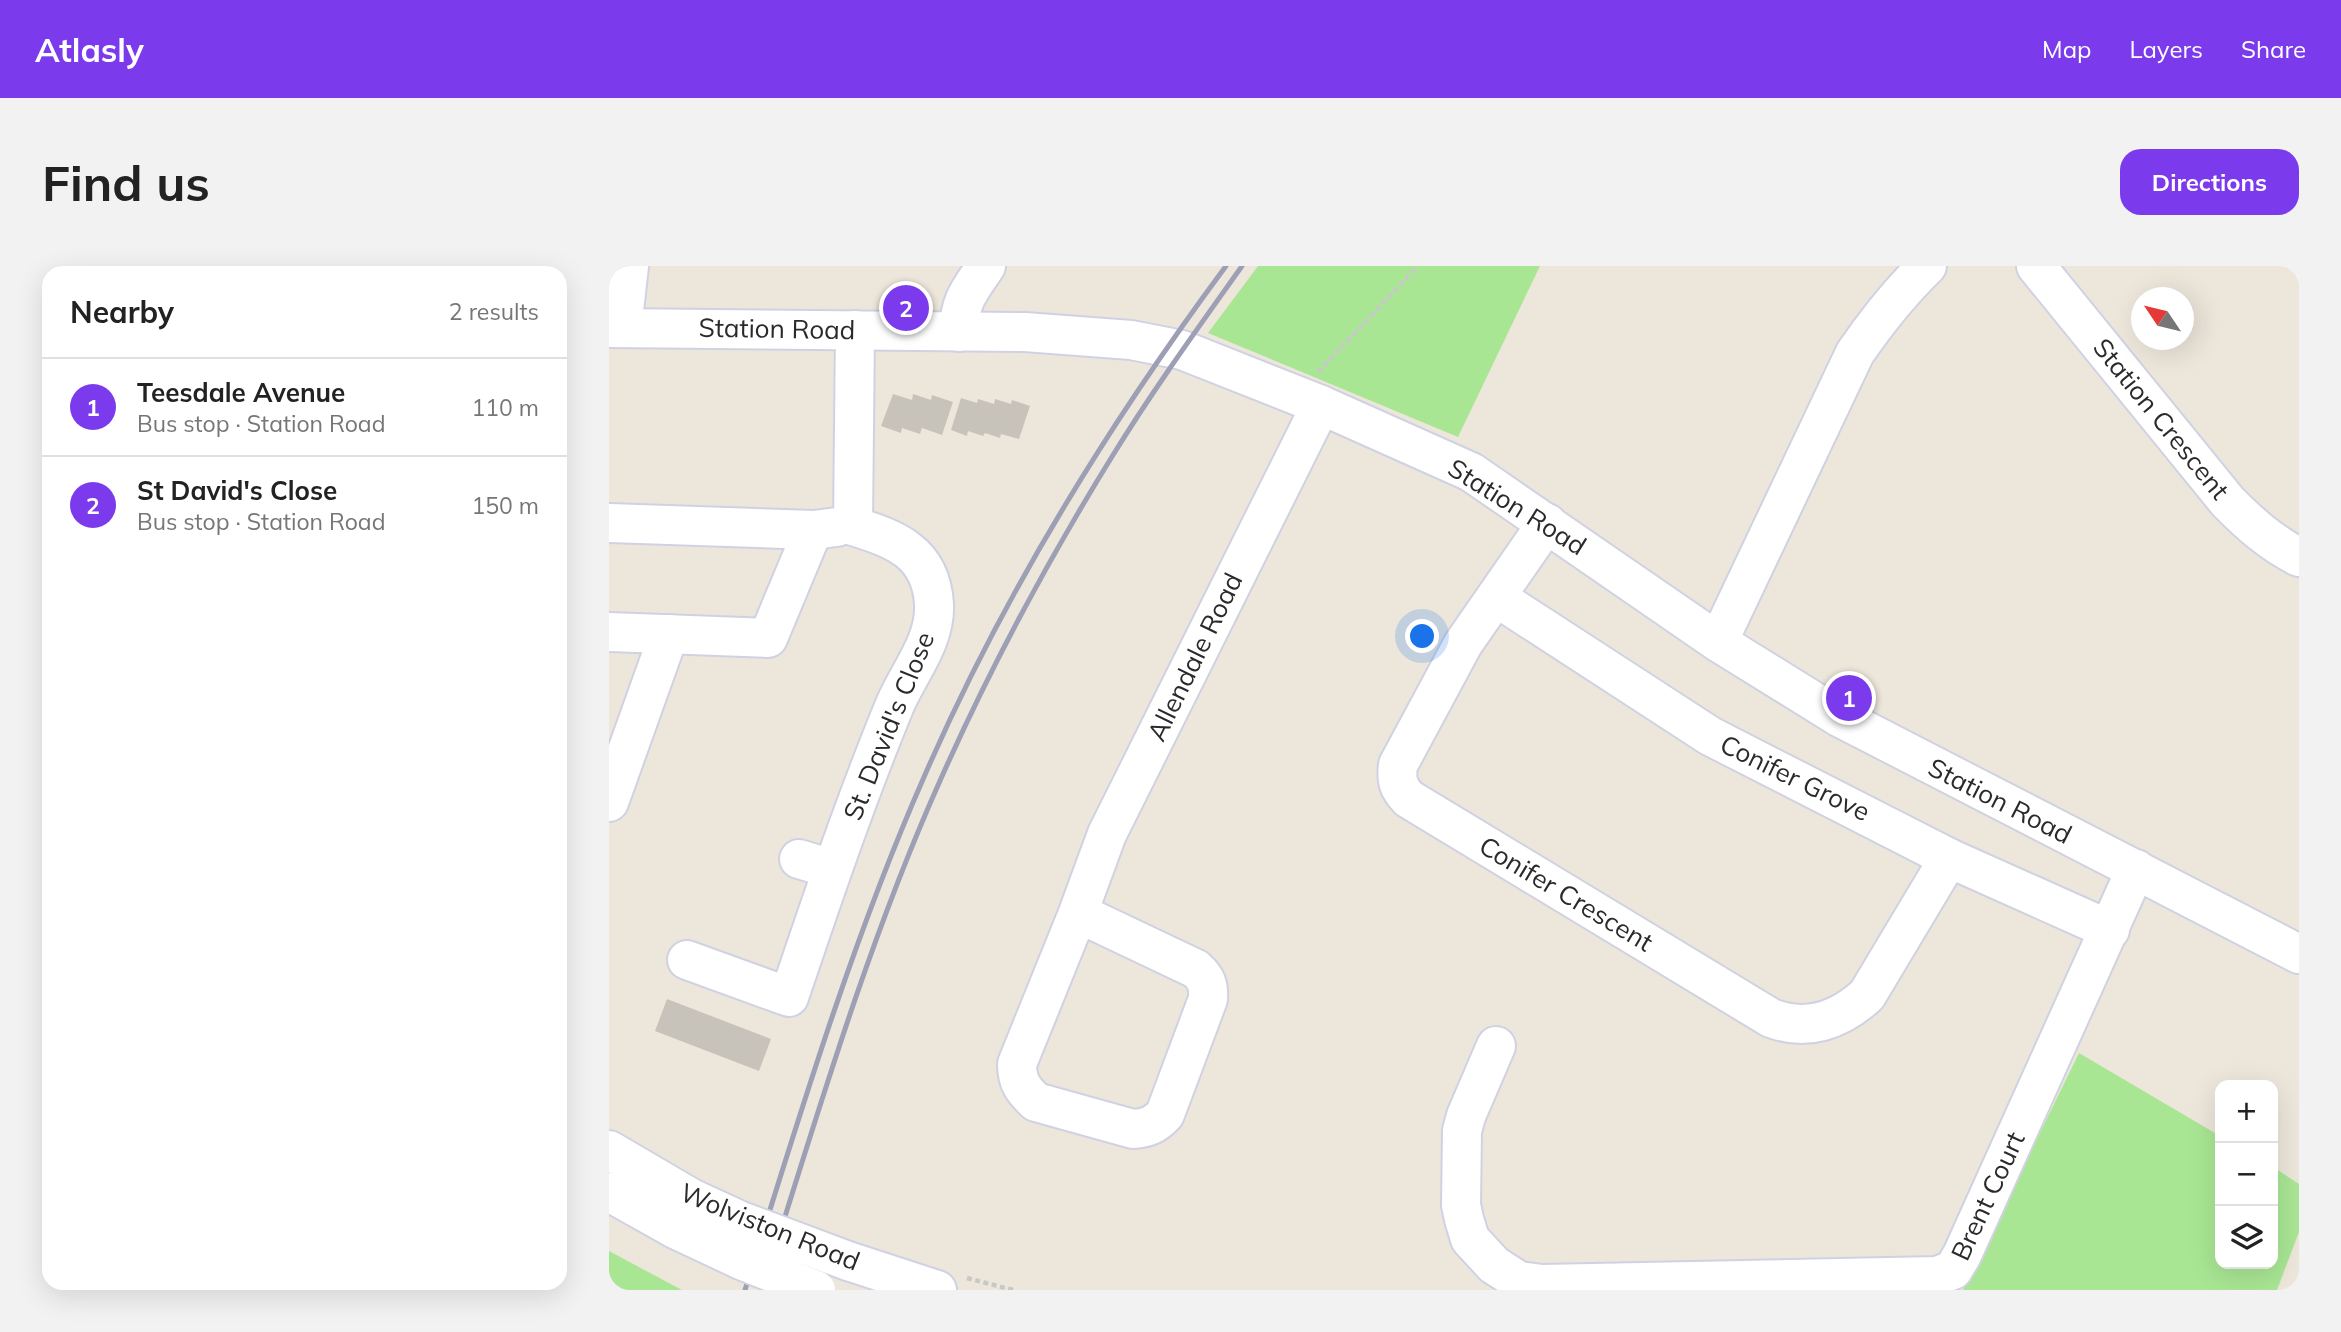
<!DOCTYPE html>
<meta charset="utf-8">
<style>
:root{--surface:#fff;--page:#f2f2f2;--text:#222;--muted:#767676;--line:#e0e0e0;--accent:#7c3aed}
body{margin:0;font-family:Mulish,sans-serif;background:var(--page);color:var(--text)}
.controls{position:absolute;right:21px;bottom:21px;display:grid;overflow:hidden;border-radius:14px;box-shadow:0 7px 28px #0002}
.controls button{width:63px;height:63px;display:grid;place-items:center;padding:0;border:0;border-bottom:2px solid var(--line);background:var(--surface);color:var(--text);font:35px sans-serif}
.compass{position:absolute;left:1522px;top:21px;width:63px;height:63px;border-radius:50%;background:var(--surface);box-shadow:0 7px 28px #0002;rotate:305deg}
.you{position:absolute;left:814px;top:371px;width:24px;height:24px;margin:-18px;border:5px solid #fff;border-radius:50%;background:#1a73e8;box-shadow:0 0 0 10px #1a73e833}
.badge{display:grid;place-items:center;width:46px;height:46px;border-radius:50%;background:var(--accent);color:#fff;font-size:23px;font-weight:700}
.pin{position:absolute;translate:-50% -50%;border:4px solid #fff;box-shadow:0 2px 7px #0006}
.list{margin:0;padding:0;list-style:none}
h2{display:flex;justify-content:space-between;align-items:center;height:91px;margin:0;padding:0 28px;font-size:30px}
h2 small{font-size:23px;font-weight:400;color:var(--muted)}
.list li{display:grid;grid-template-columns:46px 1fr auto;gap:21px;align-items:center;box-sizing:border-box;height:98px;padding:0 28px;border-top:2px solid var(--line)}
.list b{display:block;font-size:26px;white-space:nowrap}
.list p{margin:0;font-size:23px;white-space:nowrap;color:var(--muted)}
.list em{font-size:23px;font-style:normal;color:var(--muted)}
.icon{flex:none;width:38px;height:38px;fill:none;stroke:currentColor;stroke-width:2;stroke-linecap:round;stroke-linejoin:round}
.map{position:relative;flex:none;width:1690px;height:1024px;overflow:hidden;border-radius:21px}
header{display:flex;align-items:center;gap:42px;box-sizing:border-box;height:98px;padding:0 35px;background:var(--accent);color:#fff}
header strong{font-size:33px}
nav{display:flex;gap:38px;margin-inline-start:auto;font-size:24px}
.intro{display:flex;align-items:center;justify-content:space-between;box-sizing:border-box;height:168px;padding:0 42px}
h1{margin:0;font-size:49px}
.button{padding:18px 32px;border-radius:21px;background:var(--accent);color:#fff;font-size:24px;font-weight:700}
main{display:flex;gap:42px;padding:0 42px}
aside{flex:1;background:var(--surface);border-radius:21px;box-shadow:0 7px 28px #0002}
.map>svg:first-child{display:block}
</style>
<header>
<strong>Atlasly</strong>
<nav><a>Map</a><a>Layers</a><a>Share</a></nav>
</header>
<div class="intro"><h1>Find us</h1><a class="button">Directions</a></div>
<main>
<aside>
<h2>Nearby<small>2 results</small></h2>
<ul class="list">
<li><span class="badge">1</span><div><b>Teesdale Avenue</b><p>Bus stop · Station Road</p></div><em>110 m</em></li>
<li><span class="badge">2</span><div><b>St David's Close</b><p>Bus stop · Station Road</p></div><em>150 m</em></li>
</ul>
</aside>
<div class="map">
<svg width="1690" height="1024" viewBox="0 0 1690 1024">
<rect width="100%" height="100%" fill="#ede6db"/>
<!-- green -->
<g fill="#a9e694">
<path d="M649,0h282l-82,171 -250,-104z"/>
<path d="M1470,787l141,83v128h53v-97l26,17v48l-22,58h-314z"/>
<path d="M0,985l73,39h-73z"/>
</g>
<!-- building -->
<g fill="#c8c3ba">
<path d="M284,128l19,6 1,-6 18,6 1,-5 21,7 -11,33 -20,-7 -2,6 -18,-6 -1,5 -20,-7z"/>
<path d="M352,132l16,5 1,-4 16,5 1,-5 16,5 1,-4 18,6 -11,33 -18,-5 -1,4 -15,-5 -2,3 -15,-5 -1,5 -16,-6z"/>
<path d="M58,733l104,40 -12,32 -104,-40z"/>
</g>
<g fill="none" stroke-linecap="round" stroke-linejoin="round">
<defs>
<g id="minor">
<path d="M1427,0l192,236c22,22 43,41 71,55"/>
<path d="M0,62l416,4 106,8 51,10 139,55 150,67 247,170 121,75 460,237"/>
<path d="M13,62l7,-62"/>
<path d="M350,66c0,-31 11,-42 27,-66"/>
<path d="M0,257l204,7 24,-3"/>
<path d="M938,257l-84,121 -65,121c-2,15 0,23 11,34l362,219c36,14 69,2 96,-23l82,-137"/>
<path d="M887,331l214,139 239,122 161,72"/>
<path d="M0,366l159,6 45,-108"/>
<path d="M1109,376l137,-289c22,-32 44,-60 72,-87"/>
<path d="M0,536l60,-168"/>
<path d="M190,593l33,10"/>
<path d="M469,647l118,56c10,9 13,16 12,30l-43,115c-10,11 -18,14 -32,15l-97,-27c-13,-12 -19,-20 -19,-38l61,-151 29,-79 214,-429"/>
<path d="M78,694l102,37c33,-98 66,-195 105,-290 14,-34 42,-65 40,-103 -3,-52 -39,-65 -81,-78l2,-196"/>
<path d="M887,780l-30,70 -4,15 -1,74 3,14 6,20 24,26 25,16 23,3 395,-8 16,-6 9,-15 174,-386"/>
<path d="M0,884l82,48"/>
<path d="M0,926l66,37"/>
<path d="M239,995l89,29"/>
</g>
</defs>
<!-- minor casing -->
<use href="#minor" stroke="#d0d2e3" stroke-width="42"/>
<!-- path -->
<g stroke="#c8c8c8" stroke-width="4.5" stroke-dasharray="5 3.5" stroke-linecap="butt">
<path d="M709,106l100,-106"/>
<path d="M358,1012l46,12"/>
</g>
<!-- minor -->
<use href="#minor" stroke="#fff" stroke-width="38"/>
<!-- rail -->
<g stroke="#9d9fb5" stroke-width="5">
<path d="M136,1024c54,-173 106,-347 179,-513 79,-182 184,-352 302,-511"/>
<path d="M153,1024c54,-171 104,-343 177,-507 50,-113 109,-223 174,-328 40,-65 85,-127 129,-189"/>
</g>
<defs>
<g id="minor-bridge">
<path d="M82,932l50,23 107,40"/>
<path d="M66,963l66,31 75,30"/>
</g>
</defs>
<!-- minor-bridge casing -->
<use href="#minor-bridge" stroke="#d0d2e3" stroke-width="42" stroke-linecap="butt"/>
<!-- minor-bridge -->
<use href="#minor-bridge" stroke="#fff" stroke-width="38"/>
</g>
<g text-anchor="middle" stroke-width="7" stroke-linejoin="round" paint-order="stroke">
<!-- street labels -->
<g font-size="26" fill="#2a2a2a" stroke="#fff">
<text transform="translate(168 63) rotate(1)" y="9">Station Road</text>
<text transform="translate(1552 153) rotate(51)" y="9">Station Crescent</text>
<text transform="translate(908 241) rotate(32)" y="9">Station Road</text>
<text transform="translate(586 391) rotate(-64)" y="9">Allendale Road</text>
<text transform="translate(280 460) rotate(-68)" y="9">St. David's Close</text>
<text transform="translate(1186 512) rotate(26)" y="9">Conifer Grove</text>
<text transform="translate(1391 535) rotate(27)" y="9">Station Road</text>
<text transform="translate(957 628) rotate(31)" y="9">Conifer Crescent</text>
<text transform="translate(1379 930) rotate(-65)" y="9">Brent Court</text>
<text transform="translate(161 961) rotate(22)" y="9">Wolviston Road</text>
</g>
</g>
</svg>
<div class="controls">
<button>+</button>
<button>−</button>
<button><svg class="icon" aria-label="layers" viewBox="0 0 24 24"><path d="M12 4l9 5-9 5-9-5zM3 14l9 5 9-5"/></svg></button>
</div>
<svg class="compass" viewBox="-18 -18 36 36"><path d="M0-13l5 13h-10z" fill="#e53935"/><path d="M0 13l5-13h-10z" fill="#767676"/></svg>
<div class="you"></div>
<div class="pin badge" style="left:1240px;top:432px">1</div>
<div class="pin badge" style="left:297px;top:42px">2</div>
</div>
</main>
